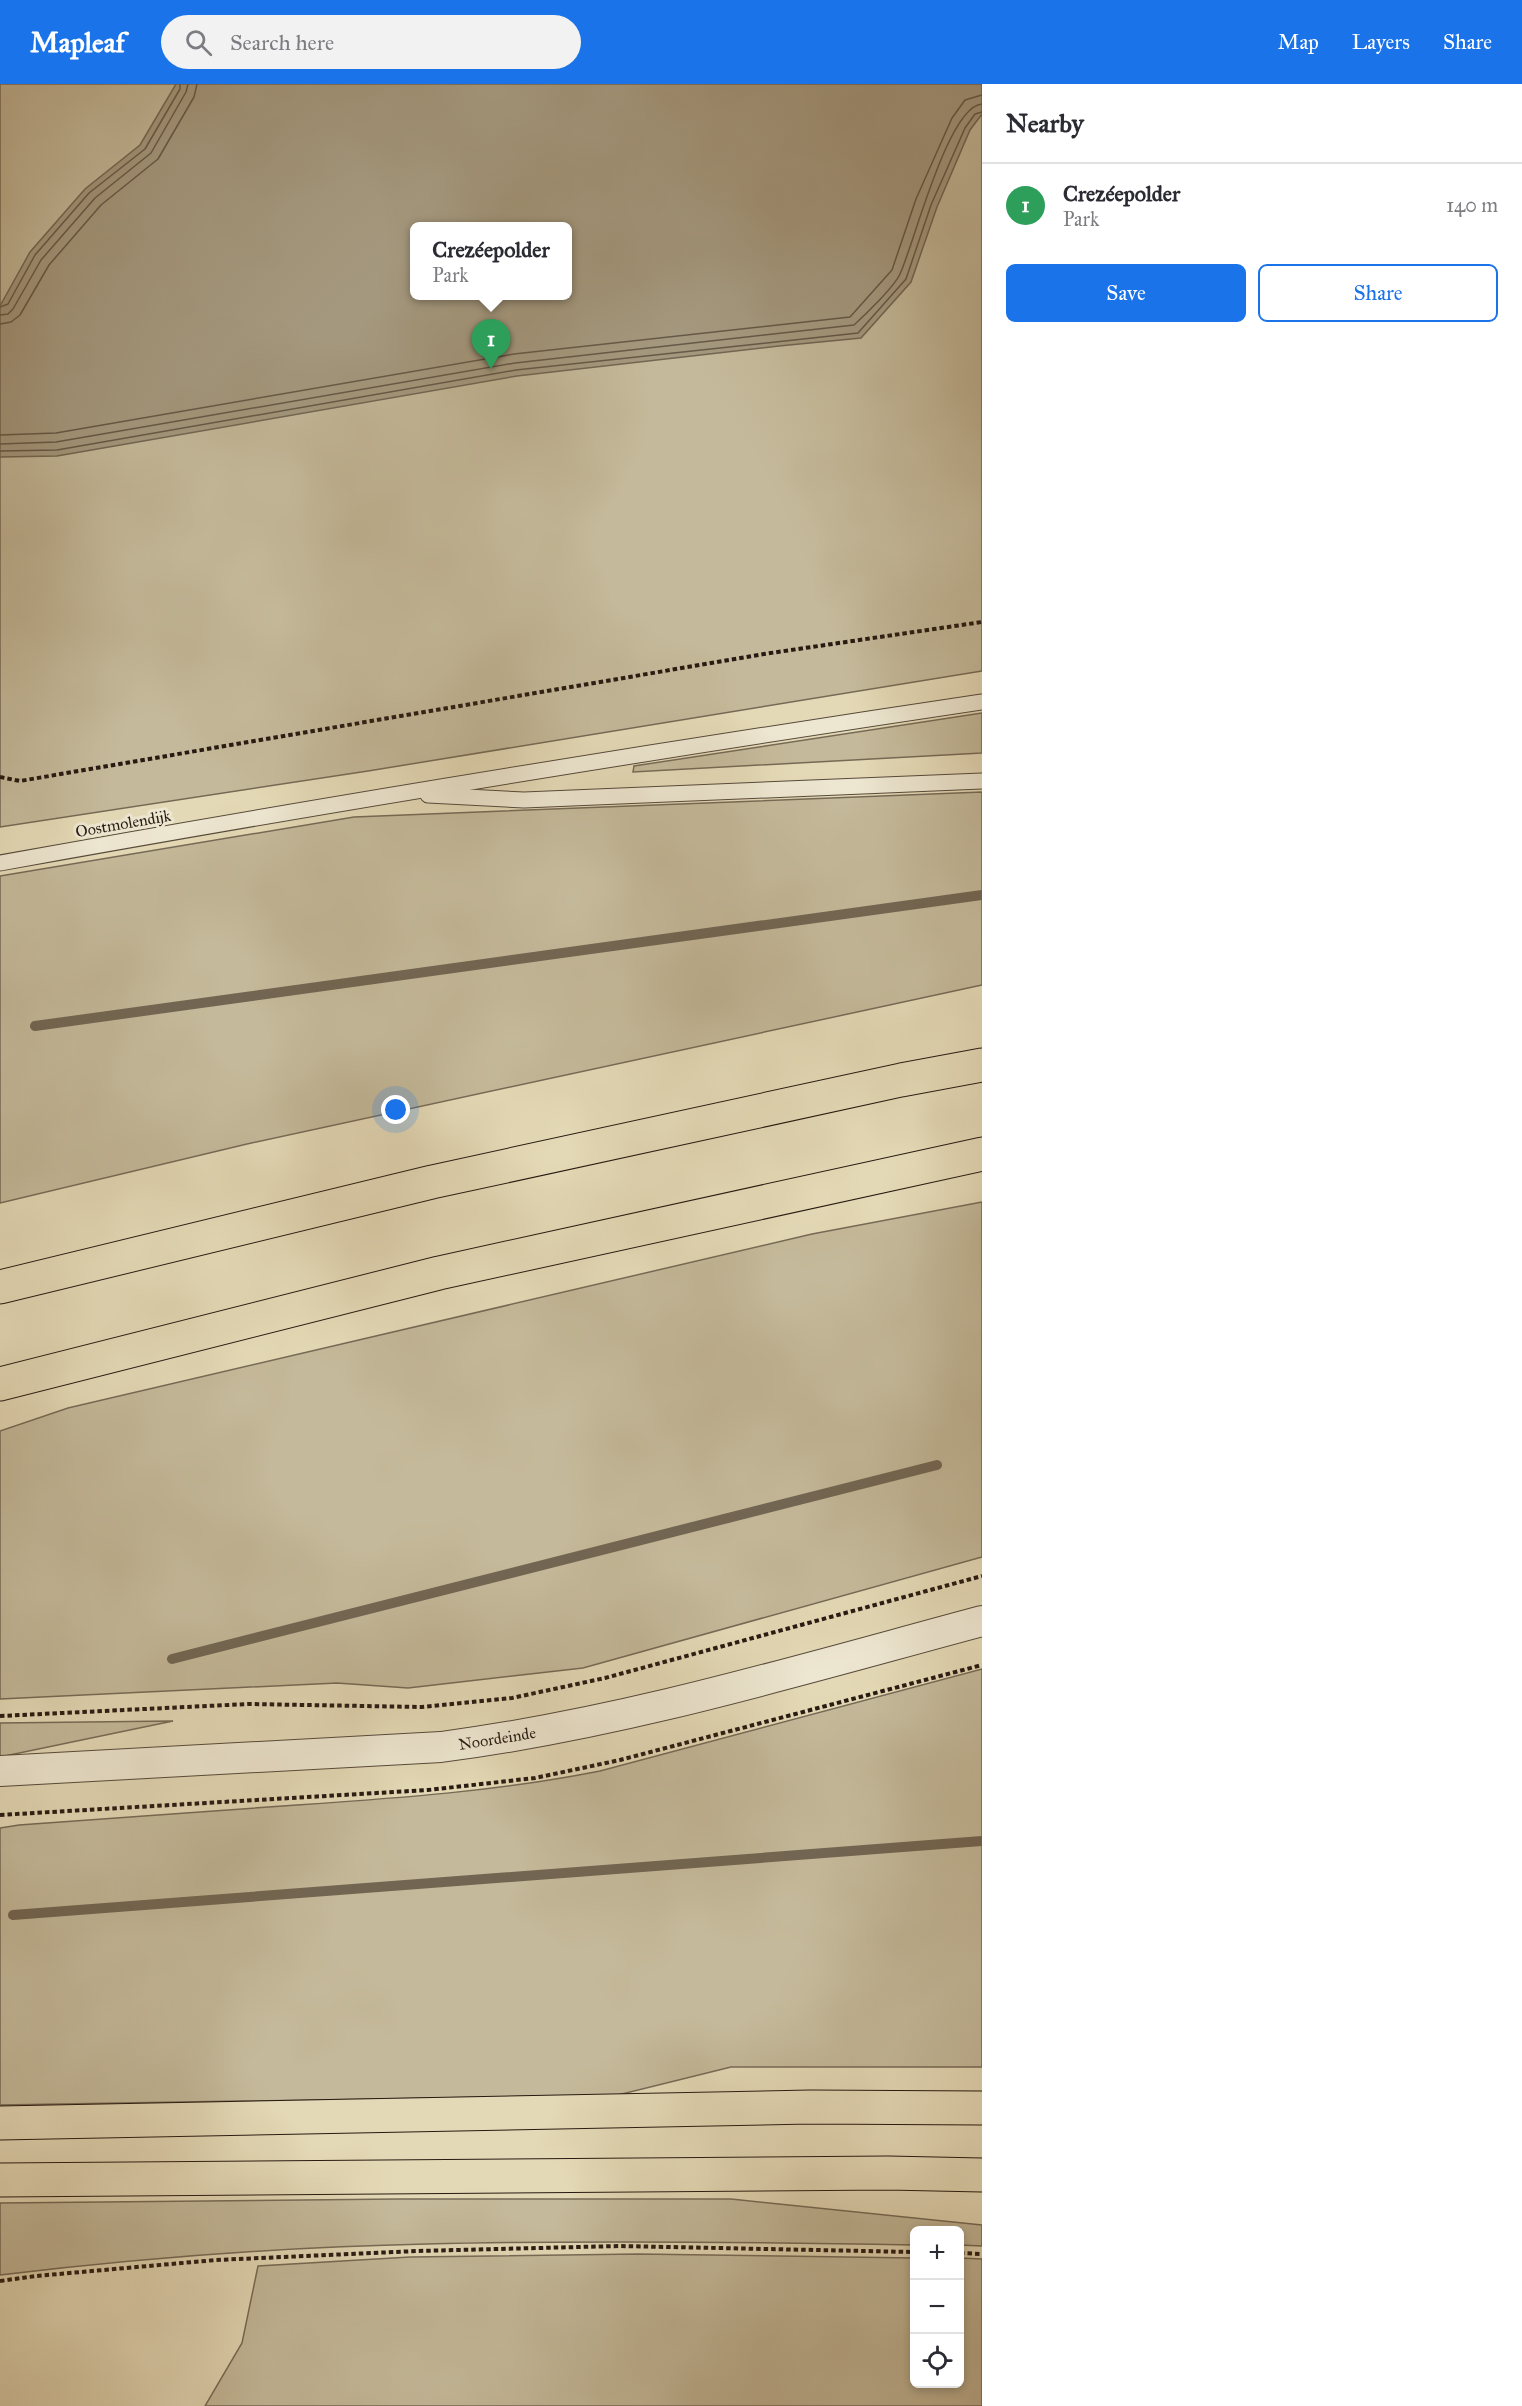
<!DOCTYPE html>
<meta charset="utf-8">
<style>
:root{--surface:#fff;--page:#f2f2f3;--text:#2b2b33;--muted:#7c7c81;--line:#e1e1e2;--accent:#1a73e8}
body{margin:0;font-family:"IM FELL Great Primer",serif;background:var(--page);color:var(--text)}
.controls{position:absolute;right:18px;bottom:18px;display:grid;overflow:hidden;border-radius:9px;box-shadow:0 3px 9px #0003}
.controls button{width:54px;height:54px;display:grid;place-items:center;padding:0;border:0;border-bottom:2px solid var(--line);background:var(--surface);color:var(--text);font:30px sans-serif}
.you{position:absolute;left:396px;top:1026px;width:21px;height:21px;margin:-15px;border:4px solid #fff;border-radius:50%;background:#1a73e8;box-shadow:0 0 0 9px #1a73e833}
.badge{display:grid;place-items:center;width:39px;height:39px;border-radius:50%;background:var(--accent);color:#fff;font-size:20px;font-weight:700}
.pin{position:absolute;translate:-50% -50px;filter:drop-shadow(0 2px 3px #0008)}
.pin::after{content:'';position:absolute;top:32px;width:21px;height:18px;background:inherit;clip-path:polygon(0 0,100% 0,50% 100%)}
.popup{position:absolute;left:410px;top:138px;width:162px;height:78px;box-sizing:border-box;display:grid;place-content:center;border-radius:9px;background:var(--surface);filter:drop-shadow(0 2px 4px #0005);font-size:20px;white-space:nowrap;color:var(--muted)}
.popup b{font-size:22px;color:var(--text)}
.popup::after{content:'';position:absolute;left:50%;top:100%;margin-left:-12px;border:12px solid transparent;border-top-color:var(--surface)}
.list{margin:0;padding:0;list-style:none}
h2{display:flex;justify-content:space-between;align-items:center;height:78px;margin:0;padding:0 24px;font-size:26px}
h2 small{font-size:20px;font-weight:400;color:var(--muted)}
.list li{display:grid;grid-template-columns:39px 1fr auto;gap:18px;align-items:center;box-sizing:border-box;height:84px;padding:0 24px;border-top:2px solid var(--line)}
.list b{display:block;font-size:22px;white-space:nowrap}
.list p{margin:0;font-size:20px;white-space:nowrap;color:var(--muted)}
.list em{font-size:20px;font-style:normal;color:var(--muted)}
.actions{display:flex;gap:12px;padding:18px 24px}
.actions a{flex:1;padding:14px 0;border:2px solid var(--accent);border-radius:9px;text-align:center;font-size:21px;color:var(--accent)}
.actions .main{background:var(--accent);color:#fff}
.icon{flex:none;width:33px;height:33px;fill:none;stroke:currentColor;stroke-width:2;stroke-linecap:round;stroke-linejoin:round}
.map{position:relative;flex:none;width:982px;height:2322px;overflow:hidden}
header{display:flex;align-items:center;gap:36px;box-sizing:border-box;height:84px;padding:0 30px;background:var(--accent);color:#fff}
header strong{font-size:28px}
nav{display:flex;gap:33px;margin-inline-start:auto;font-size:21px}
.search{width:420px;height:54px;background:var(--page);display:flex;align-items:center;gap:15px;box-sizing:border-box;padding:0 21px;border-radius:33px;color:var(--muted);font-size:22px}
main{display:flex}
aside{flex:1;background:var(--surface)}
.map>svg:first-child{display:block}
</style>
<header>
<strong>Mapleaf</strong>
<div class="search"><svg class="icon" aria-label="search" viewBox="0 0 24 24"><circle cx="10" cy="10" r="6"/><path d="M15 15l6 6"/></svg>Search here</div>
<nav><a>Map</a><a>Layers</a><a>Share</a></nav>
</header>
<main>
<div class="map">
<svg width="982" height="2322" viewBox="0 0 982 2322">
<rect width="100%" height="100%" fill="#e4d9b6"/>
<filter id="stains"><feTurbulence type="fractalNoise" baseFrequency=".00333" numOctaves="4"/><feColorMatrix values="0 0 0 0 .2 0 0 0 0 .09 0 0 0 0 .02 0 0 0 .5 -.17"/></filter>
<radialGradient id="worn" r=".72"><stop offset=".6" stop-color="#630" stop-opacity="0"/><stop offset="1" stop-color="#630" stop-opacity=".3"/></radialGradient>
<!-- green -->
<g fill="#c4b99a" stroke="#766a56" stroke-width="1.5" fill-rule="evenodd">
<path d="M0,0h982v587l-614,100 -368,56zM414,142h154v70h-154z"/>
<path d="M982,629v40l-349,19 1,-6z"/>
<path d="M982,708v193l-735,159 -247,59v-327l354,-59z"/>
<path d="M982,1118v355l-399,111 -175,20 -71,-5 -337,16v-268l68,-23 744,-174z"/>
<path d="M982,1585v398h-251l-113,28 -618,10v-277l19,-3c93,-7 185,-13 278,-20 102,-7 203,-14 303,-34z"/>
<path d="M173,1637l-173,36v-34z"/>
<path d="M398,2115h333l251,26v21l-22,-1v-15h-46v15c-162,-3 -325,-5 -487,-1 -143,3 -286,14 -427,31v-72z"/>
<path d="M638,2170l276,4v126h46v-126l22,1v147h-777l37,-63 16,-77 152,-9z"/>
</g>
<!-- water -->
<path fill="#a4987e" stroke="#726653" stroke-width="1.5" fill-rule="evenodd" d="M176,0h806v30l-12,16 -33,77 -26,75 -50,56 -82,8 -262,30 -460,80 -57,1v-151l30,-54 55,-63 55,-44zM414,142h154v70h-154z"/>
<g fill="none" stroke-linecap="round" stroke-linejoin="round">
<!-- shore -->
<g stroke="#665948" stroke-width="1.5">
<path d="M0,223l8,-3 27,-49 54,-62 56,-44 35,-60v-5"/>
<path d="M0,231l8,-1 5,-5 28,-49 54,-62 56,-45 35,-61 2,-8"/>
<path d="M0,240l11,-2 9,-7 29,-50 52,-60 57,-46 36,-62 3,-13"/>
<path d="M0,351l56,-2 458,-79 336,-37 42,-47 24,-71 36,-81 13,-18 17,-5"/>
<path d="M0,360l56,-2 459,-79 339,-38c12,-11 40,-38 46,-51 14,-30 48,-168 82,-170"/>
<path d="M0,367l57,-1 459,-80 342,-37 48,-54 25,-74 34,-77 10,-14 7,-2"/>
</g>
<!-- stream -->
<g stroke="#726653" stroke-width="10">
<path d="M35,942l947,-131"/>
<path d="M172,1575l765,-194"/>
<path d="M13,1831l969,-74"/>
</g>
<defs>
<g id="service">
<path d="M428,711l96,5 458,-19"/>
<path d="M0,779c327,-59 654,-112 982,-161"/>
</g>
<path id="minor" d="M0,1687l441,-24c184,-24 362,-78 541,-126"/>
<g id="primary">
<path d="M0,2039l810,-16 172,1"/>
<path d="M0,2096l888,-7 94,2"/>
</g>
<g id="motorway">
<path d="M0,1203l432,-105 469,-102 81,-15"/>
<path d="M0,1300l439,-111 543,-119"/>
</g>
</defs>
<!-- service casing -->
<use href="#service" stroke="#564a3b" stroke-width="17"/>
<!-- minor casing -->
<use href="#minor" stroke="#564a3b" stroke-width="32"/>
<!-- primary casing -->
<use href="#primary" stroke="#271a12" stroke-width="35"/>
<!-- motorway casing -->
<use href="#motorway" stroke="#271a12" stroke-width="35"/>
<!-- path -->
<g stroke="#271a12" stroke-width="4" stroke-dasharray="4.5 3" stroke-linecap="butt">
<path d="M0,693l20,4 744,-127 218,-32"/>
<path d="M0,1632l248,-12 174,3 90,-9 93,-20 377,-102"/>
<path d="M0,1731l428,-25 107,-12 85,-18 362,-95"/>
<path d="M960,2169l22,1"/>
<path d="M0,2197l36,-5 180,-16 201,-9 202,-5 295,6"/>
</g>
<!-- service -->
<use href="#service" stroke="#ede6d0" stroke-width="15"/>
<!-- minor -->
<use href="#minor" stroke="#ede6d0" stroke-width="30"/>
<!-- primary -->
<use href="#primary" stroke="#e4d9b6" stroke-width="33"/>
<!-- motorway -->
<use href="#motorway" stroke="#e4d9b6" stroke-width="33"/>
</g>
<g text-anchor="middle" stroke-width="6" stroke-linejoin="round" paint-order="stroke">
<!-- street labels -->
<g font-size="16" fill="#271a12" stroke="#ede6d0">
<text transform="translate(123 739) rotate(-10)" y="6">Oostmolendijk</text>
<text transform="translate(497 1654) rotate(-9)" y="6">Noordeinde</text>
</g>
</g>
<rect width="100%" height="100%" filter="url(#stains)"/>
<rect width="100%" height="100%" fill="url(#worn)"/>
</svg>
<div class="controls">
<button>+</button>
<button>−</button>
<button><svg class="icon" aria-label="locate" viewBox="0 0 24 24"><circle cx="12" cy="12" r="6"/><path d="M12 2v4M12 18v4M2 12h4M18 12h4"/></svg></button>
</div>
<div class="you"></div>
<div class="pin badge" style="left:491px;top:285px;background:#2e9e5b">1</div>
<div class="popup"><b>Crezéepolder</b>Park</div>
</div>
<aside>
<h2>Nearby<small></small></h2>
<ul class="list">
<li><span class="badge" style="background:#2e9e5b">1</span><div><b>Crezéepolder</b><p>Park</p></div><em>140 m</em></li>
</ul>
<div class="actions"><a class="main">Save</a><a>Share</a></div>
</aside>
</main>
